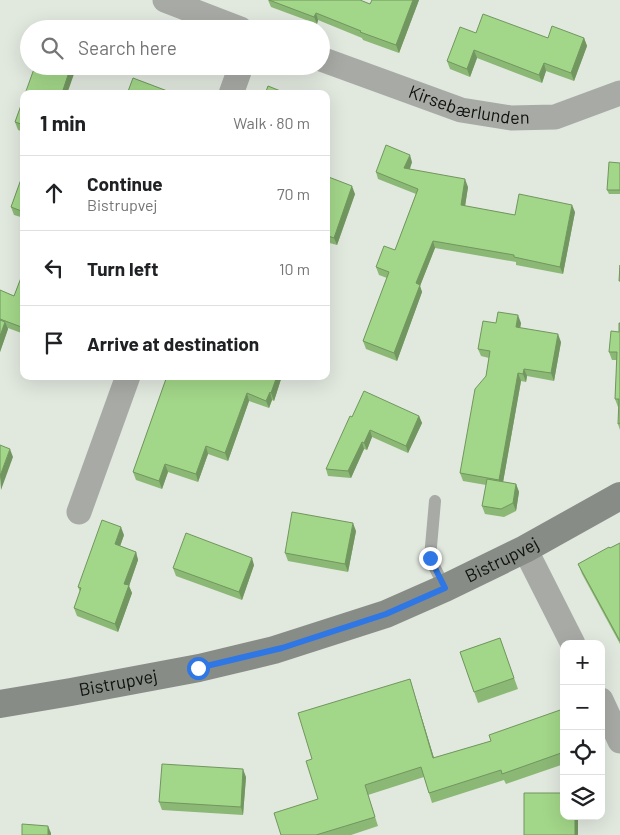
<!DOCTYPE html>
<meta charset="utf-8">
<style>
:root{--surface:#fff;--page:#f2f2f2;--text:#202124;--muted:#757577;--line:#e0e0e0}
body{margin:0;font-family:Barlow,sans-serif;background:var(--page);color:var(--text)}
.controls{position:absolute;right:15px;bottom:15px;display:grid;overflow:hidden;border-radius:10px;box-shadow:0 5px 20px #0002}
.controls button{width:45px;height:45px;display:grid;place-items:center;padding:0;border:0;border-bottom:1px solid var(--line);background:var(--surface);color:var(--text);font:25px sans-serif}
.stop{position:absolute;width:15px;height:15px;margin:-11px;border:4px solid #2f77e4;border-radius:50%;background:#fff}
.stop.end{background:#2f77e4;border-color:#fff;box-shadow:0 1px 5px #0008}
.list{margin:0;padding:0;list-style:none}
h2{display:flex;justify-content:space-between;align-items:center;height:65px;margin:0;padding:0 20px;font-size:21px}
h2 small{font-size:16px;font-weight:400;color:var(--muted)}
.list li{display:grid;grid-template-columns:32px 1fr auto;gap:15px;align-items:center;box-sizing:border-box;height:75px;padding:0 20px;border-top:1px solid var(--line)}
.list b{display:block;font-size:19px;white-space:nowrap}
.list p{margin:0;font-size:16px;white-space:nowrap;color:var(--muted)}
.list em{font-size:16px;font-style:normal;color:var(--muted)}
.icon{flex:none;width:28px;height:28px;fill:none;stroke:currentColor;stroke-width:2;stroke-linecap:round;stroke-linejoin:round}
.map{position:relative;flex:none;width:620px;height:835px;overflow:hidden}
.search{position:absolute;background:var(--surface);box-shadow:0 5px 20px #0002;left:20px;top:20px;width:310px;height:55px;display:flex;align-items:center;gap:12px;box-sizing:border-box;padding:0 18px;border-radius:28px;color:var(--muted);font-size:19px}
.panel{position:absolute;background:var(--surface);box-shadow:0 5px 20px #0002;left:20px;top:90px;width:310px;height:290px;border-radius:10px}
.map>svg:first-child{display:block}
</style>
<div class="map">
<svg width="620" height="835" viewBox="0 0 620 835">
<rect width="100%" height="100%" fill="#e1e8de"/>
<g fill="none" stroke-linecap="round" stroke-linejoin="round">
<!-- lane -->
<path stroke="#a7aaa5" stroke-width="12" d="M435,501l-5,57 15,30"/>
<!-- street -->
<g stroke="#a7aaa5" stroke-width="25">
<path d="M165,0l75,29"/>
<path id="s1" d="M321,59l140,51 50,8 44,-1 65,-24"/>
<path d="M231,94l10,-28"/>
<path d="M79,512l49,-136"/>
<path d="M525,549l48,95"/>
<path d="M601,700l19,41"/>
</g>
<!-- secondary -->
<path stroke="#888c86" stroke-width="28" id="s2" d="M0,704l71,-12 128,-24 75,-18 112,-36 59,-26 80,-39 95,-53"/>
</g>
<!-- wall -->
<g fill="#8bb875">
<path d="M268,0l102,4 2,-4h47l-20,53 -36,-13 -1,-2 -44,-18 -1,4 -46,-17z"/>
<path d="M476,33l72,5h36l3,8 -13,35 -28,-10 -4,12 -65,-25 -7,19 -20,-8 -3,-8z"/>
<path d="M24,97v35l-6,-2 -3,-8z"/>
<path d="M412,162l-2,7 58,18 -3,19 50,9 60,-3 -12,62 -47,-9v-3l-81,-14 -15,38 2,6 -25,69 -31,-12 -3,-8 24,-63 -8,-3 -3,-8 19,-17 21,-56 -38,-15 -2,-7z"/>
<path d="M620,163v31h-11l-2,-4z"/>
<path d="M24,171v47l-10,-3 -3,-8z"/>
<path d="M326,176l29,18 -18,51 -11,-3z"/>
<path d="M24,270v64l-16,-6v1l-8,23v-62l14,6z"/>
<path d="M496,323h25l-1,5 41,14 -7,39 -27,-5 -1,6 -5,-1 -18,101 13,2 3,8 -3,19 -12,6 -19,-3 -3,-8 4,-21 -23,-4 -3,-8 26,-97 3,-18 -8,-2 -3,-7z"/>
<path d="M620,323v107l-2,-6 1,-17h-1l-3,-8 2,-39h-5l-3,-8 10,-20z"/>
<path d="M167,376h115l-8,25 -2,-1 -3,8 -20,-7 -21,60 -20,-7 -10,28 -30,-10 -6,17 -26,-9 -3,-8z"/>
<path d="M419,416l3,7 -14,30 -36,-16 -5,13 -3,-1 -13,29 -23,-2 -2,-7 26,-52z"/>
<path d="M356,531l-8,41 -60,-11 -3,-8z"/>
<path d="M124,535l-4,11 16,6 2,8 -9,26 3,7 -14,39 -41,-16 -3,-8 6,-16 -2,-5z"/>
<path d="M620,543v101l-38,-70 -4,-10z"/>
<path d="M254,565l-12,35 -66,-24 -3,-8z"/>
<path d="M500,638l18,51 -40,14 -18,-51z"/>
<path d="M410,679l24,79 57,-17 73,-30v53l-58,20 -2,-4 -72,23 -8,-26 -56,18 10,31 -27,9h-70l37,-36 -6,-40z"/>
<path d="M246,777l-3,38 -81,-5 -3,-8z"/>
</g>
<!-- shaded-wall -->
<g fill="#71965f">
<path d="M413,0h6l-20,53 -3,-8z"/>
<path d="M316,13l2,7 -1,4 -3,-7z"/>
<path d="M584,38l3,8 -13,35 -3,-8z"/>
<path d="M474,50l3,8 -7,19 -3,-8z"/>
<path d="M544,63l2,8 -4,12 -3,-8z"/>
<path d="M71,66l3,8 -7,20 -4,-4z"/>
<path d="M410,155l2,7 -5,14 -3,-8z"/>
<path d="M465,179l3,8 -4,26 -3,-8z"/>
<path d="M352,186l3,8 -18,51 -3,-7z"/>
<path d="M572,205l3,7 -12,62 -3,-7z"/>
<path d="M433,241l2,7 -15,38 2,6 -25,69 -3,-8 22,-70z"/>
<path d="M518,315l3,8 -2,12 -3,-8z"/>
<path d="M5,322l3,7 -8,23v-16z"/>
<path d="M558,334l3,8 -7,39 -3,-8z"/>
<path d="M524,369l3,7 -1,6 -3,-8z"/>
<path d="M518,373l3,8 -19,107 -3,-8z"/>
<path d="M277,376h5l-8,25 -3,-8z"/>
<path d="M270,392l2,8 -3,8 -3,-7z"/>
<path d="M247,393l2,8 -21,60 -3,-8z"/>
<path d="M419,416l3,7 -14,30 -2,-7z"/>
<path d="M370,430l2,7 -5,13 -3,-7z"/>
<path d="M362,442l2,7 -13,29 -3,-7z"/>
<path d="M206,446l2,8 -10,28 -2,-8z"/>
<path d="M10,449l3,8 -12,33 -1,-14z"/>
<path d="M165,464l3,8 -6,17 -3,-8z"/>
<path d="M516,484l3,8 -3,19 -3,-8z"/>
<path d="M353,523l3,8 -8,41 -3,-8z"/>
<path d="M121,527l3,8 -6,17 -3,-8z"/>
<path d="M136,552l2,8 -9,26 3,7 -14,39 -3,-8 9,-40z"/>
<path d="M252,558l2,7 -12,35 -3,-8z"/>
<path d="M410,679l3,10 24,79 -4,-10z"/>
<path d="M243,769l3,8 -3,38 -2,-8z"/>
<rect x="575" y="816" width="3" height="19"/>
<path d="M48,826l3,7v2h-3z"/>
</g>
<!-- building -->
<g fill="#a2d688" stroke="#71965f">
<path d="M269,0h91l10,4 2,-4h41l-17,45 -36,-13 1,-1 -45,-18 -2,4z"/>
<path d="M483,14l65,24 4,-12 32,12 -13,35 -27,-10 -5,12 -65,-25 -7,19 -20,-8 13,-34 16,6z"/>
<path d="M35,66h36l-8,24 11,4h-49z"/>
<path d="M133,78l37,14 -1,2h-42z"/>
<path d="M268,86l20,8h-23z"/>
<path d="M24,97v28l-9,-3z"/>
<path d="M386,145l24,10 -6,13 61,11 -4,26 54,10 4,-21 53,11 -12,62 -46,-10v-2l-81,-14 -17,42 4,2 -26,68 -31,-12 26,-69 -13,-5 8,-21 11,4 23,-61 -42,-17z"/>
<path d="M609,162l11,1v27h-13z"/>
<path d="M24,171v41l-13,-5z"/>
<path d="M326,176l26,10 -18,52 -8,-3z"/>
<path d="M620,265v16h-1z"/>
<path d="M24,270v58l-24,-9v-29l14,6z"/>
<path d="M498,312l20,3 -2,12 42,7 -7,39 -27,-4 -1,5 -5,-1 -19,107 -39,-7 15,-84 11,-13 4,-25 -12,-2 5,-28 13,2z"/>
<path d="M0,320l5,2 -5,14z"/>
<path d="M619,323h1v100l-2,1 1,-25h-4l2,-47h-8l2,-21 8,1z"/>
<path d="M167,376h110l-6,17 -1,-1 -4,9 -19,-8 -22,60 -19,-7 -10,28 -31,-10 -6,17 -26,-9z"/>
<path d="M364,391l55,25 -13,30 -36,-16 -6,13 -2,-1 -14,29 -22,-2 24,-53 2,1z"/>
<path d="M0,445l10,4 -10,27z"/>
<path d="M487,479l29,5 -3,19 -12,6 -19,-3z"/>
<path d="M292,512l61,11 -8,41 -60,-11z"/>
<path d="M102,520l19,7 -6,17 21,8 -12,32 5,1 -14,39 -41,-16 7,-20 -3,-1z"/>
<path d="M186,533l66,25 -13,34 -66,-24z"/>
<path d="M620,543v98l-42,-77 31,-17 1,1z"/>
<path d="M500,638l14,40 -40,14 -14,-40z"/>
<path d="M410,679l23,79 58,-17 -2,-6 74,-26 1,43 -62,22 -1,-4 -72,23 -8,-26 -56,18 10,32 -59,18h-35l-7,-22 44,-14 -12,-38 6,-2 -14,-46z"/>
<path d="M162,764l81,5 -2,38 -82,-5z"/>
<path d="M524,793h40v23h11v19h-51z"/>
<path d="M22,824l26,2v9h-26z"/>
</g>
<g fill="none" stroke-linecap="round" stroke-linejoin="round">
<!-- route -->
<path stroke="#2f77e4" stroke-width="6" d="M198,668l84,-20 104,-34 59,-26 -15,-30"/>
</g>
<g text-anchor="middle" stroke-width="4" stroke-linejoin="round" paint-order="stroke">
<!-- street labels -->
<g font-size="18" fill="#0e110d" stroke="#eff6eb">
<text dy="6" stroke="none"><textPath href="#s1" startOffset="156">Kirsebærlunden</textPath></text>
<text dy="6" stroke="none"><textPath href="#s2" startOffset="525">Bistrupvej</textPath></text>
<text dy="6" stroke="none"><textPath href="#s2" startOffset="120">Bistrupvej</textPath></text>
</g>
</g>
</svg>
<div class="controls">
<button>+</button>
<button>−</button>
<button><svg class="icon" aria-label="locate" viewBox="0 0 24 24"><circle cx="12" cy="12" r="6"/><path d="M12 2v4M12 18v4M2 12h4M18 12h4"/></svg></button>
<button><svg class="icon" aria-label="layers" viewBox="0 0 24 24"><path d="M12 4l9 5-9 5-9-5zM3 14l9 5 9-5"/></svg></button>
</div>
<div class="stop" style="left:198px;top:668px"></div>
<div class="stop end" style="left:430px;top:558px"></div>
<div class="search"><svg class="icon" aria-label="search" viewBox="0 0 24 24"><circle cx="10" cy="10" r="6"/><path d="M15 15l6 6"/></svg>Search here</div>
<section class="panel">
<h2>1 min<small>Walk · 80 m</small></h2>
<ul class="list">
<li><svg class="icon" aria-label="ahead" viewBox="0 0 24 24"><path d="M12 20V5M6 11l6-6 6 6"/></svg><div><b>Continue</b><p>Bistrupvej</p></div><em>70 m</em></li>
<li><svg class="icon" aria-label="left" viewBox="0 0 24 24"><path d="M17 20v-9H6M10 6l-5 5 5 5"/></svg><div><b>Turn left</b></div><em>10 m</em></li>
<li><svg class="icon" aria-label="arrive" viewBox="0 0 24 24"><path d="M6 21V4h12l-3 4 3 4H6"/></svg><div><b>Arrive at destination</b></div></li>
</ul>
</section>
</div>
